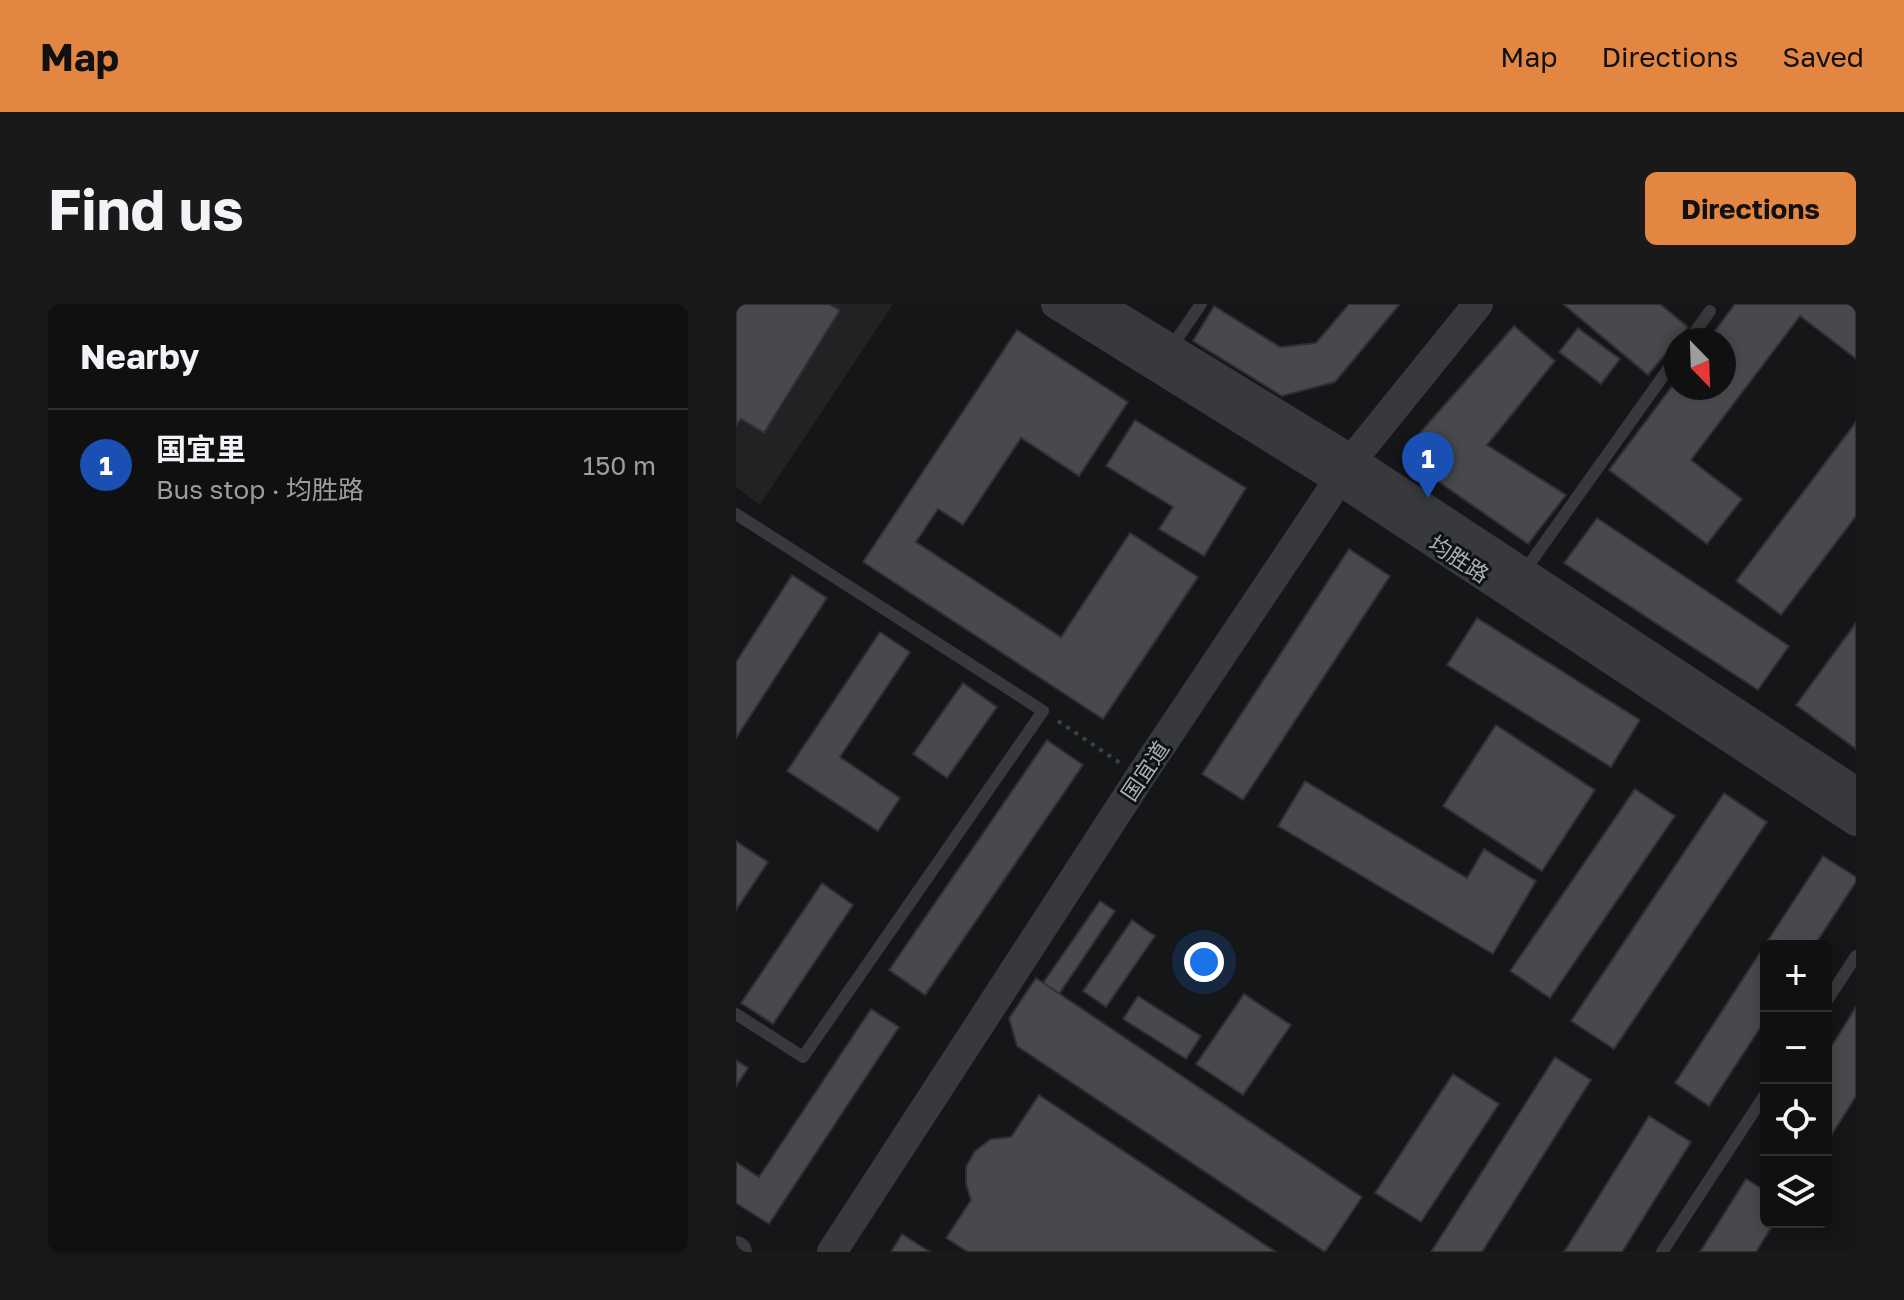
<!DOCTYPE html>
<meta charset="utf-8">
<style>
:root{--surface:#101011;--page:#19191a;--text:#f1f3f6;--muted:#9c9d9f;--line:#303031;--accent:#e28642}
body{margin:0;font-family:"Golos Text","Noto Sans SC",sans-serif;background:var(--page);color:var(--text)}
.controls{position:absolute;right:24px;bottom:24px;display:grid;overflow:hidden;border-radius:12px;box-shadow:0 4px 12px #0003}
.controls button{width:72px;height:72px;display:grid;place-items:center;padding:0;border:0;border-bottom:2px solid var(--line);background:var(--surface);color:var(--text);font:40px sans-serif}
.compass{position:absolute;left:928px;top:24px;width:72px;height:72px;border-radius:50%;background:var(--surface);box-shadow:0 4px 12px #0003;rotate:157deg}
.you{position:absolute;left:468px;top:658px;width:28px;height:28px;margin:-20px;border:6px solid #fff;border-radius:50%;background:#1a73e8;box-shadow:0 0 0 12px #1a73e833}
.badge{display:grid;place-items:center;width:52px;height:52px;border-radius:50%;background:var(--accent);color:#fff;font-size:26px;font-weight:700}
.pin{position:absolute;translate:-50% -66px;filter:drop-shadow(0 2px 4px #0008)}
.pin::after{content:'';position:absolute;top:42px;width:28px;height:24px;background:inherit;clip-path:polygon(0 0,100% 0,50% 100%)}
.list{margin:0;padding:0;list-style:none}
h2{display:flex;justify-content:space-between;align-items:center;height:104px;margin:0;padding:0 32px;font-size:34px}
h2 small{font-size:26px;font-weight:400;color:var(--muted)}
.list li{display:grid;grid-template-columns:52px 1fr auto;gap:24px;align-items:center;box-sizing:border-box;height:112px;padding:0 32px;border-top:2px solid var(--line)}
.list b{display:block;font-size:30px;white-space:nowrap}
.list p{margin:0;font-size:26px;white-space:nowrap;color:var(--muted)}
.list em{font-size:26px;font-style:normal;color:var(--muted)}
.icon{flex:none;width:44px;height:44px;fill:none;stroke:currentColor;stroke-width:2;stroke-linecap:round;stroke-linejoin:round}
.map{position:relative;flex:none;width:1120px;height:948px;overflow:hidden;border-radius:12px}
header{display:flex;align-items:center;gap:48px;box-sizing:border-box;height:112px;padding:0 40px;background:var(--accent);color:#111}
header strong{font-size:38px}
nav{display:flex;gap:44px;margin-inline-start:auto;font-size:28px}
.intro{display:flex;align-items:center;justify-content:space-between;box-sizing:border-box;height:192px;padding:0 48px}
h1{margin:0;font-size:56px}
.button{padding:20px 36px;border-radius:12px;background:var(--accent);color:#111;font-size:28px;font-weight:700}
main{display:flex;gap:48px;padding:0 48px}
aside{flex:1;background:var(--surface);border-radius:12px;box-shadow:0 4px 12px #0003}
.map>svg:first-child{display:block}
</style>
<header>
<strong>Map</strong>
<nav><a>Map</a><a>Directions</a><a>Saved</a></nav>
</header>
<div class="intro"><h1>Find us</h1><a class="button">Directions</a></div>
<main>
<aside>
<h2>Nearby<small></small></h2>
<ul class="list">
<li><span class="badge" style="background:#1a4fb4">1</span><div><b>国宜里</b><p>Bus stop · 均胜路</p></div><em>150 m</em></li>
</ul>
</aside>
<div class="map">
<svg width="1120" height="948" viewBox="0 0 1120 948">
<rect width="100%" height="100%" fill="#151617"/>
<!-- built -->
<path fill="#212224" d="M0,0h157l-133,201 -24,-18z"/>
<!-- building -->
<g fill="#47494c" stroke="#303033" stroke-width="2">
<path d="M0,0h93l11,6 -76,123 -23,-14 -5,7z"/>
<path d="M613,0h51l-65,78 -53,14 -89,-55 21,-35 66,41 36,-4z"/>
<path d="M827,0h97l28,23 -40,48z"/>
<path d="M999,0h121v52l-1,2 -55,-42 -109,144 51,39 -35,45 -98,-74 67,-89v7h48v-48h-16z"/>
<path d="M778,22l41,35 -68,84 79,50 -38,49 -102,-71 -8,-38z"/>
<path d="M842,24l42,31 -19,25 -42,-32z"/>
<path d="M281,26l111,72 -49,74 -58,-38 -58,87 -25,-16 -22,33 145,95 69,-104 68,44 -95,142 -240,-157z"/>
<path d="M399,116l111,68 -42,68 -45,-27 14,-22 -67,-41z"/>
<path d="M1120,118v94l-75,99 -45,-34z"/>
<path d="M861,214l192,128 -31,44 -194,-127z"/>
<path d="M613,245l41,27 -147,224 -41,-26z"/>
<path d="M56,271l35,23 -91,140v-76z"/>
<path d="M741,314l163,102 -29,47 -164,-102z"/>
<path d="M1120,319v126l-60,-44z"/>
<path d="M144,328l30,20 -70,105 60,41 -22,33 -91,-60z"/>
<path d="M227,379l34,24 -50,71 -34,-24z"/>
<path d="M760,421l99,65 -53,81 -99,-65z"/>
<path d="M311,436l36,25 -158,230 -36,-25z"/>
<path d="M569,477l162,97 17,-29 52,32 -43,73 -215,-128z"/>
<path d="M899,485l40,27 -125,182 -40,-27z"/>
<path d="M988,489l43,29 -153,227 -43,-28z"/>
<path d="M0,537l32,21 -32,48z"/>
<path d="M1087,552l33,21v5l-42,64h-48v73l-57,87 -34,-23z"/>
<path d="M86,579l31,22 -80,119 -32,-21z"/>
<path d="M364,597l15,10 -56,83 -16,-11z"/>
<path d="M396,616l23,16 -49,71 -23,-16z"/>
<path d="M300,674l326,219 -37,55 -308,-206 -8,-28z"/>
<path d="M508,690l47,31 -48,70 -47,-31z"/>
<path d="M402,692l63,40 -15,23 -63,-40z"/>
<path d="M1120,703v89l-30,48v-89z"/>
<path d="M135,705l28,18 -130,197 -33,-21v-41l23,15z"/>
<path d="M819,753l36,23 -109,172h-51z"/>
<path d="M0,756l12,8 -12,18z"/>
<path d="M717,770l46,30 -78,118 -46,-29z"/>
<path d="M303,791l237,157h-308l-22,-14 25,-38 -5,-16v-17l9,-16 16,-12 20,-2z"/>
<path d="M913,812l42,26 -69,110h-58z"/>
<path d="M1010,875l20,12v31h9l-19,30h-56z"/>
<path d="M166,930l28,18h-39z"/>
</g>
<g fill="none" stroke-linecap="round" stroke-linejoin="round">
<!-- path -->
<path stroke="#3d4043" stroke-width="4" stroke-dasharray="4 6" stroke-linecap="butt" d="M322,417l62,42"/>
<!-- service -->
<g stroke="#37393c" stroke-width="12">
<path d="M953,36l21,-29"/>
<path d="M434,45l31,-45"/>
<path d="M0,210l307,197 -240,346 -67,-43"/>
<path d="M787,269l153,-215"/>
<path d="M1090,698l30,-46"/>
<path d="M926,948l104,-159"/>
</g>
<!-- tertiary -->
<g stroke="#37393c" stroke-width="30">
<path d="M320,0l283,176 517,341"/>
<path d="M361,0l255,156 504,332"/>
<path d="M0,947l1,1"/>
<path d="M96,948l308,-475 212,-317 126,-156"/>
</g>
</g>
<g text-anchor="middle" stroke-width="6" stroke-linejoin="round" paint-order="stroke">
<!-- street labels -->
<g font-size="22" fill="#a8b0b6" stroke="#101112">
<text transform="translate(723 255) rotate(33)" y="8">均胜路</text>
<text transform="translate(409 467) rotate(-56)" y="8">国宜道</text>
</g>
</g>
</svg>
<div class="controls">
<button>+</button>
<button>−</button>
<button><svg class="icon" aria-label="locate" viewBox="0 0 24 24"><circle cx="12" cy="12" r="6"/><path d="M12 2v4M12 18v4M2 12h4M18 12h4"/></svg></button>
<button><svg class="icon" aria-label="layers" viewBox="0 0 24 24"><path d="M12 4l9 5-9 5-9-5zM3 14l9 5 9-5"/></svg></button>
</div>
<svg class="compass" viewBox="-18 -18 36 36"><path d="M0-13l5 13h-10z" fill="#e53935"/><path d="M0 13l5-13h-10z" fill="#9c9d9f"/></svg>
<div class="you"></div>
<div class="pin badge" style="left:692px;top:194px;background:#1a4fb4">1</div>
</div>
</main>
